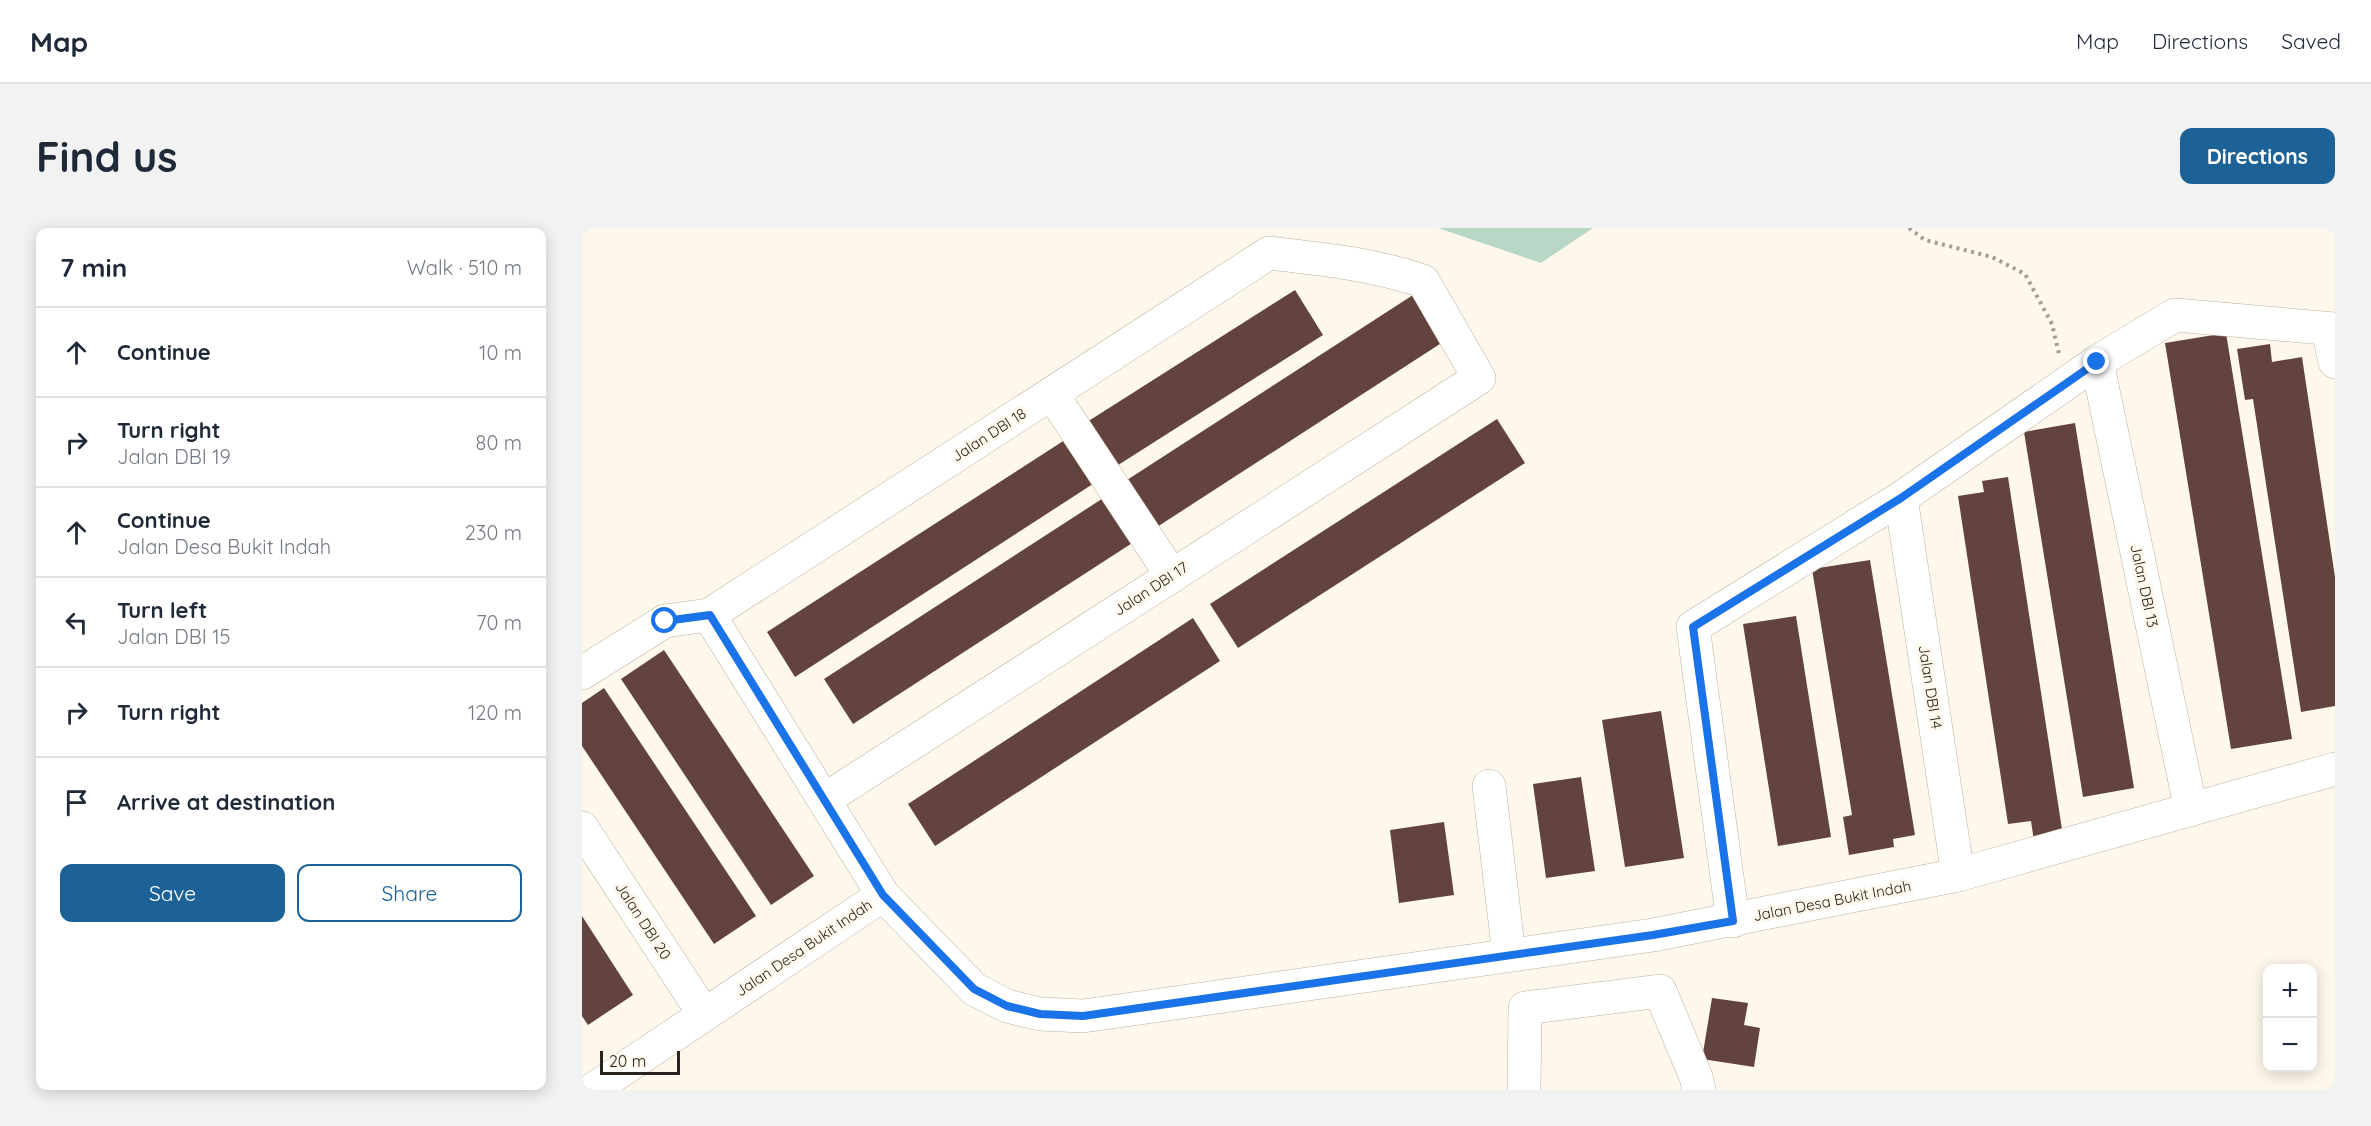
<!DOCTYPE html>
<meta charset="utf-8">
<style>
:root{--surface:#fff;--page:#f2f2f3;--text:#1f2937;--muted:#747a83;--line:#e0e1e3;--accent:#1c6296}
body{margin:0;font-family:Quicksand,sans-serif;background:var(--page);color:var(--text)}
.controls{position:absolute;right:18px;bottom:18px;display:grid;overflow:hidden;border-radius:12px;box-shadow:0 3px 15px #0003}
.controls button{width:54px;height:54px;display:grid;place-items:center;padding:0;border:0;border-bottom:2px solid var(--line);background:var(--surface);color:var(--text);font:30px sans-serif}
.scale{position:absolute;left:18px;bottom:15px;width:80px;box-sizing:border-box;padding-left:6px;border:3px solid #29251e;border-top:0;font-size:16px;line-height:21px;white-space:nowrap;color:#29251e;-webkit-text-stroke:4px #fef8ec;paint-order:stroke}
.stop{position:absolute;width:18px;height:18px;margin:-14px;border:4px solid #1a73e8;border-radius:50%;background:#fff}
.stop.end{background:#1a73e8;border-color:#fff;box-shadow:0 2px 6px #0008}
.list{margin:0;padding:0;list-style:none}
h2{display:flex;justify-content:space-between;align-items:center;height:78px;margin:0;padding:0 24px;font-size:26px}
h2 small{font-size:20px;font-weight:400;color:var(--muted)}
.list li{display:grid;grid-template-columns:39px 1fr auto;gap:18px;align-items:center;box-sizing:border-box;height:90px;padding:0 24px;border-top:2px solid var(--line)}
.list b{display:block;font-size:22px;white-space:nowrap}
.list p{margin:0;font-size:20px;white-space:nowrap;color:var(--muted)}
.list em{font-size:20px;font-style:normal;color:var(--muted)}
.actions{display:flex;gap:12px;padding:18px 24px}
.actions a{flex:1;padding:14px 0;border:2px solid var(--accent);border-radius:12px;text-align:center;font-size:21px;color:var(--accent)}
.actions .main{background:var(--accent);color:#fff}
.icon{flex:none;width:33px;height:33px;fill:none;stroke:currentColor;stroke-width:2;stroke-linecap:round;stroke-linejoin:round}
.map{position:relative;flex:none;width:1753px;height:862px;overflow:hidden;border-radius:12px}
header{display:flex;align-items:center;gap:36px;box-sizing:border-box;height:84px;padding:0 30px;background:var(--surface);border-bottom:2px solid var(--line)}
header strong{font-size:28px}
nav{display:flex;gap:33px;margin-inline-start:auto;font-size:21px}
.intro{display:flex;align-items:center;justify-content:space-between;box-sizing:border-box;height:144px;padding:0 36px}
h1{margin:0;font-size:42px}
.button{padding:15px 27px;border-radius:12px;background:var(--accent);color:#fff;font-size:21px;font-weight:700}
main{display:flex;gap:36px;padding:0 36px}
aside{flex:1;background:var(--surface);border-radius:12px;box-shadow:0 3px 15px #0003}
.map>svg:first-child{display:block}
</style>
<header>
<strong>Map</strong>
<nav><a>Map</a><a>Directions</a><a>Saved</a></nav>
</header>
<div class="intro"><h1>Find us</h1><a class="button">Directions</a></div>
<main>
<aside>
<h2>7 min<small>Walk · 510 m</small></h2>
<ul class="list">
<li><svg class="icon" aria-label="ahead" viewBox="0 0 24 24"><path d="M12 20V5M6 11l6-6 6 6"/></svg><div><b>Continue</b></div><em>10 m</em></li>
<li><svg class="icon" aria-label="right" viewBox="0 0 24 24"><path d="M7 20v-9h11M14 6l5 5-5 5"/></svg><div><b>Turn right</b><p>Jalan DBI 19</p></div><em>80 m</em></li>
<li><svg class="icon" aria-label="ahead" viewBox="0 0 24 24"><path d="M12 20V5M6 11l6-6 6 6"/></svg><div><b>Continue</b><p>Jalan Desa Bukit Indah</p></div><em>230 m</em></li>
<li><svg class="icon" aria-label="left" viewBox="0 0 24 24"><path d="M17 20v-9H6M10 6l-5 5 5 5"/></svg><div><b>Turn left</b><p>Jalan DBI 15</p></div><em>70 m</em></li>
<li><svg class="icon" aria-label="right" viewBox="0 0 24 24"><path d="M7 20v-9h11M14 6l5 5-5 5"/></svg><div><b>Turn right</b></div><em>120 m</em></li>
<li><svg class="icon" aria-label="arrive" viewBox="0 0 24 24"><path d="M6 21V4h12l-3 4 3 4H6"/></svg><div><b>Arrive at destination</b></div></li>
</ul>
<div class="actions"><a class="main">Save</a><a>Share</a></div>
</aside>
<div class="map">
<svg width="1753" height="862" viewBox="0 0 1753 862">
<rect width="100%" height="100%" fill="#fef8ec"/>
<!-- green -->
<path fill="#b8d7c6" d="M856,0h155l-52,35z"/>
<!-- building -->
<g fill="#62433e">
<path d="M713,62l28,45 -208,132 -28,-45z"/>
<path d="M831,67l30,47 -286,185 -30,-47z"/>
<path d="M1644,105l66,406 -61,10 -66,-406z"/>
<path d="M1688,116l2,18 30,-5 33,220v129l-34,6 -48,-313 -8,1 -8,-51z"/>
<path d="M915,191l28,44 -287,185 -28,-44z"/>
<path d="M1493,195l59,365 -51,9 -59,-365z"/>
<path d="M489,208l28,44 -304,197 -28,-45z"/>
<path d="M1426,249l55,359 -29,5 -3,-20 -23,3 -50,-328 26,-4 -2,-11z"/>
<path d="M529,265l29,45 -287,186 -29,-45z"/>
<path d="M1288,332l45,275 -22,4 1,8 -45,8 -6,-38 9,-2 -40,-246z"/>
<path d="M1214,388l35,221 -53,9 -35,-222z"/>
<path d="M611,390l27,43 -285,185 -27,-42z"/>
<path d="M82,422l150,226 -43,29 -150,-226z"/>
<path d="M22,460l152,228 -42,28 -132,-198v-43z"/>
<path d="M1079,483l23,147 -59,9 -23,-147z"/>
<path d="M999,549l14,94 -49,7 -13,-94z"/>
<path d="M862,594l10,73 -55,8 -9,-73z"/>
<path d="M0,688l51,79 -45,30 -6,-9z"/>
<path d="M1130,770l36,5 -4,22 16,3 -6,39 -52,-8z"/>
</g>
<g fill="none" stroke-linecap="round" stroke-linejoin="round">
<defs>
<g id="minor">
<path d="M1746,101l7,33"/>
<path d="M1515,134l94,448"/>
<path d="M470,166l120,182"/>
<path d="M1319,270l57,377"/>
<path d="M127,387l174,280 91,94 33,17 33,8 43,2 570,-81 305,-60 377,-106"/>
<path d="M0,445l83,-52 44,-6 560,-362c53,6 104,11 154,28l56,97 -655,422"/>
<path d="M907,558l20,169"/>
<path d="M0,600l122,186"/>
<path d="M1151,693l-40,-294 208,-129 196,-136 78,-47 160,14"/>
<path d="M10,862l291,-195"/>
<path d="M942,862l1,-82 135,-17 36,86 3,13"/>
</g>
</defs>
<!-- minor casing -->
<use href="#minor" stroke="#bbb19e" stroke-width="34"/>
<!-- path -->
<path stroke="#a29d93" stroke-width="4" stroke-dasharray="3 4.5" stroke-linecap="butt" d="M1327,0l16,12 67,17 33,17 27,50 7,30"/>
<!-- minor -->
<use href="#minor" stroke="#fff" stroke-width="33"/>
</g>
<g fill="none" stroke-linecap="round" stroke-linejoin="round">
<!-- route -->
<path stroke="#1a73e8" stroke-width="8" d="M83,393l45,-6 173,280 91,94 33,17 33,8 43,2 570,-81 80,-14 -40,-294 208,-129 196,-136"/>
</g>
<g text-anchor="middle" stroke-width="6" stroke-linejoin="round" paint-order="stroke">
<!-- street labels -->
<g font-size="15" fill="#29251e" stroke="#fef8ec">
<text transform="translate(407 207) rotate(-33)" y="5">Jalan DBI 18</text>
<text transform="translate(1562 358) rotate(78)" y="5">Jalan DBI 13</text>
<text transform="translate(569 361) rotate(-33)" y="5">Jalan DBI 17</text>
<text transform="translate(1348 459) rotate(81)" y="5">Jalan DBI 14</text>
<text transform="translate(1250 673) rotate(-11)" y="5">Jalan Desa Bukit Indah</text>
<text transform="translate(61 693) rotate(57)" y="5">Jalan DBI 20</text>
<text transform="translate(222 720) rotate(-34)" y="5">Jalan Desa Bukit Indah</text>
</g>
</g>
</svg>
<div class="controls">
<button>+</button>
<button>−</button>
</div>
<div class="scale">20 m</div>
<div class="stop" style="left:83px;top:393px"></div>
<div class="stop end" style="left:1515px;top:134px"></div>
</div>
</main>
